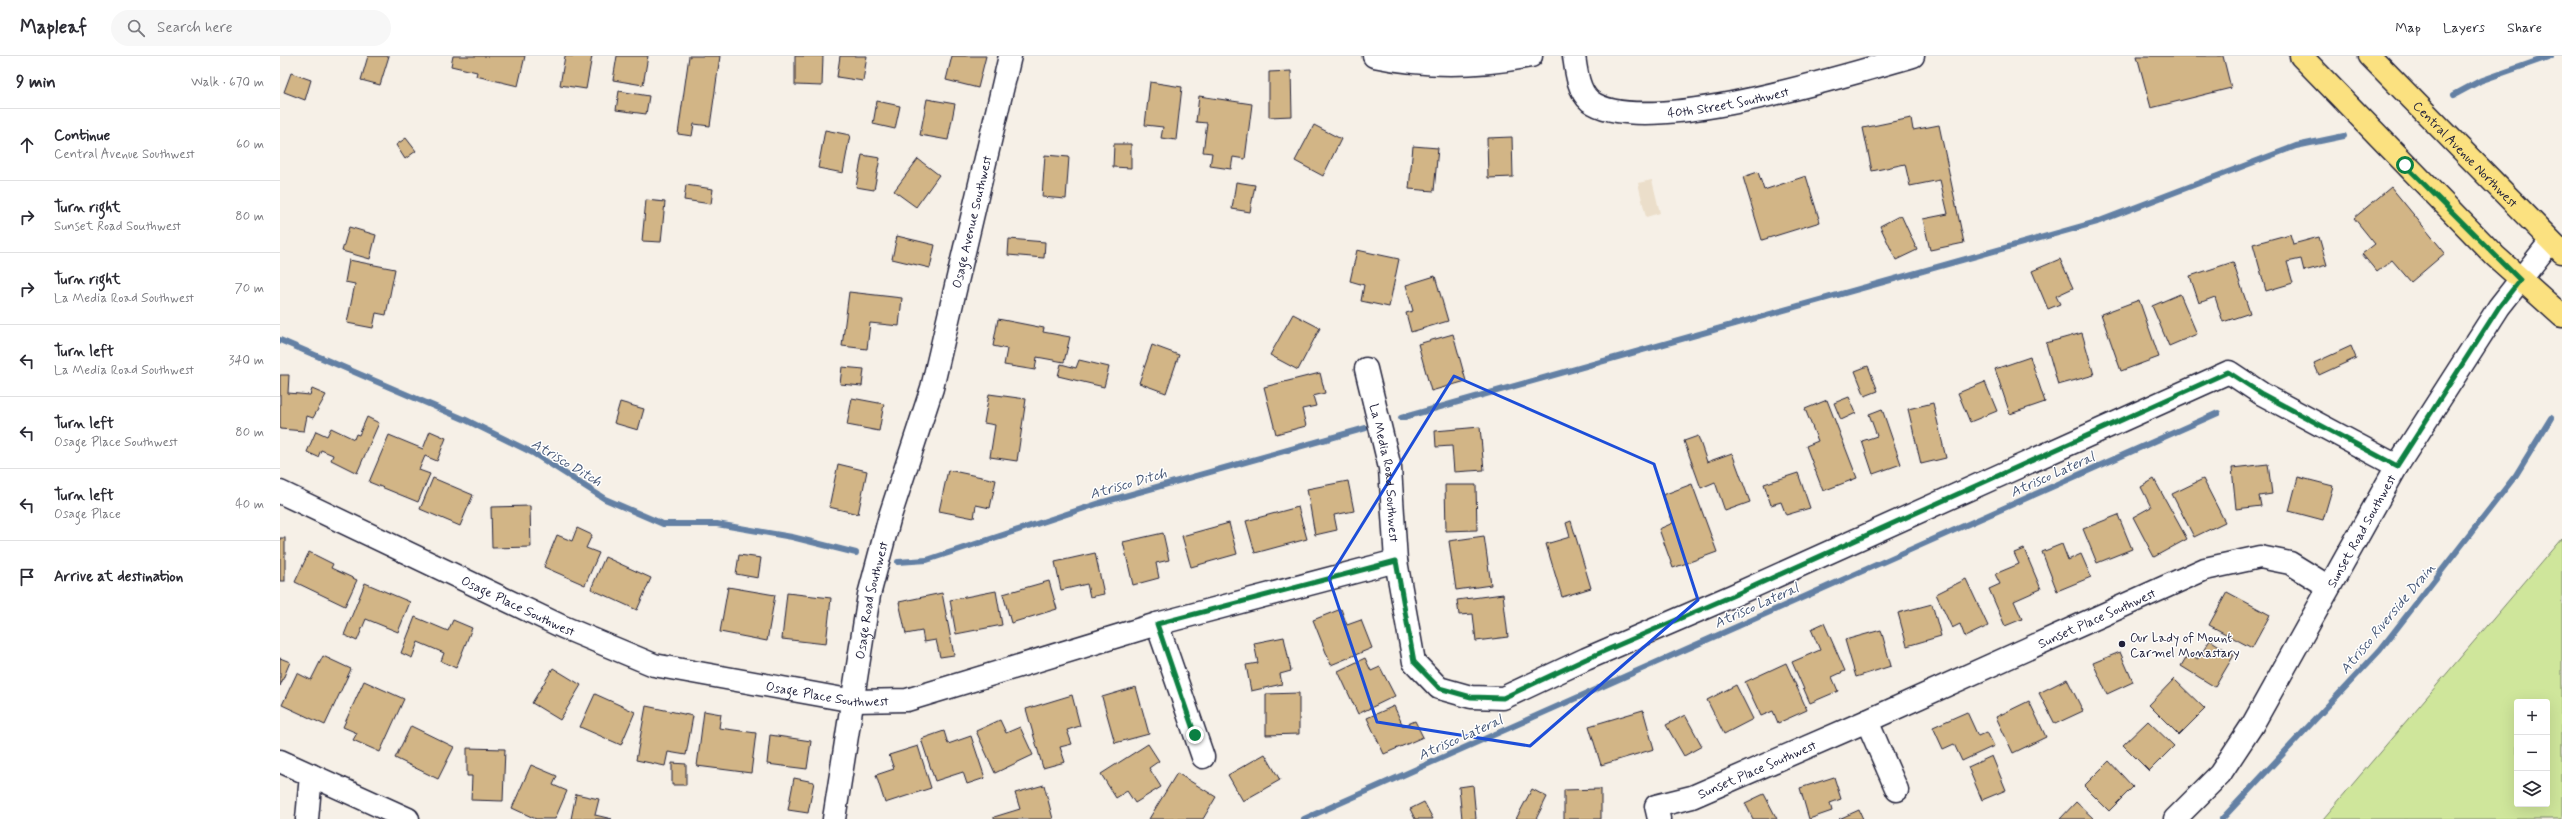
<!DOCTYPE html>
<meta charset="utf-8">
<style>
:root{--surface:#fff;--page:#f7f7f7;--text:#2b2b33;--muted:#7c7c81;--line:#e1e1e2}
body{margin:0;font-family:Mynerve,sans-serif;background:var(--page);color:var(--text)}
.controls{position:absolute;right:12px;bottom:12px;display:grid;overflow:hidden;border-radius:4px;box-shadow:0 4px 16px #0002}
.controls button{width:36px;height:36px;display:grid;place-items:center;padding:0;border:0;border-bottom:1px solid var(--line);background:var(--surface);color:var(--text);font:20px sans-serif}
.stop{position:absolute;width:12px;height:12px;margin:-9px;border:3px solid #0b8043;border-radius:50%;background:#fff}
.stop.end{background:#0b8043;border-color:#fff;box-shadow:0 1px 4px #0008}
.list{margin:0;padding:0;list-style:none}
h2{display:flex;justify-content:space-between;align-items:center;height:52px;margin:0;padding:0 16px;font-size:17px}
h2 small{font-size:13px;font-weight:400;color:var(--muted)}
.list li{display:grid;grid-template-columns:26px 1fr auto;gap:12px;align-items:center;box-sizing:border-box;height:72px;padding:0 16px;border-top:1px solid var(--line)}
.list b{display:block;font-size:15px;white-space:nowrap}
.list p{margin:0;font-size:13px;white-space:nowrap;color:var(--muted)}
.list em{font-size:13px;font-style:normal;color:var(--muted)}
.icon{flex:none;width:22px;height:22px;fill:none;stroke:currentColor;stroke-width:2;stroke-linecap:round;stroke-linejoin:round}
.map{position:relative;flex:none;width:2282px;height:763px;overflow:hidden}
header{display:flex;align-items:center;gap:24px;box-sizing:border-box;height:56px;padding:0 20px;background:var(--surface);border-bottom:1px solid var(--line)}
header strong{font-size:19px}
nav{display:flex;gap:22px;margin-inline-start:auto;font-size:14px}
.search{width:280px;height:36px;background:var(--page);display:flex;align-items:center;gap:10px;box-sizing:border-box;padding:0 14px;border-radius:22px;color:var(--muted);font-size:15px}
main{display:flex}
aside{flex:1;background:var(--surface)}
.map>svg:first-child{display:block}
</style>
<header>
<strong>Mapleaf</strong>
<div class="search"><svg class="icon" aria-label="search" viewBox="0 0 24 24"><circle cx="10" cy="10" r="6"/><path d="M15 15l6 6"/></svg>Search here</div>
<nav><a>Map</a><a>Layers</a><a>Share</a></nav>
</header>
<main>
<aside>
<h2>9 min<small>Walk · 670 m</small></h2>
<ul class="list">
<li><svg class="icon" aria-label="ahead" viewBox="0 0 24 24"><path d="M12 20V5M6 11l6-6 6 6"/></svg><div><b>Continue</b><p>Central Avenue Southwest</p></div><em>60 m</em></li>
<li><svg class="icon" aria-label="right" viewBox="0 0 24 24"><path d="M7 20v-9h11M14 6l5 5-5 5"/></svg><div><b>Turn right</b><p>Sunset Road Southwest</p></div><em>80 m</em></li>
<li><svg class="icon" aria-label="right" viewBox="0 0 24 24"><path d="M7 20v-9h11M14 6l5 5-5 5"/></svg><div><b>Turn right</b><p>La Media Road Southwest</p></div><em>70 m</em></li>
<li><svg class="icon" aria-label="left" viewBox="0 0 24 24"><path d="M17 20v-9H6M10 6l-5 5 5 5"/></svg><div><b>Turn left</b><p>La Media Road Southwest</p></div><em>340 m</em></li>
<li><svg class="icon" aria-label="left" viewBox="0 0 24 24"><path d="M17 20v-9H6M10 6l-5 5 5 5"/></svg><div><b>Turn left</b><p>Osage Place Southwest</p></div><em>80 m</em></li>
<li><svg class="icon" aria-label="left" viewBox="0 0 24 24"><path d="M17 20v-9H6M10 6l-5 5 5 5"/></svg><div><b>Turn left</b><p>Osage Place</p></div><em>40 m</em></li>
<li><svg class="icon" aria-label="arrive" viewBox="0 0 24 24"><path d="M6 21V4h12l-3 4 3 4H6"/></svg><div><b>Arrive at destination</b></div></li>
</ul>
</aside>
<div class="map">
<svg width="2282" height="763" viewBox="0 0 2282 763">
<rect width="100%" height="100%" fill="#f6f0e7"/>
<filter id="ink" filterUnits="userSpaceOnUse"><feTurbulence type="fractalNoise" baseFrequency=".025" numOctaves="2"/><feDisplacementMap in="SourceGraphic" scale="8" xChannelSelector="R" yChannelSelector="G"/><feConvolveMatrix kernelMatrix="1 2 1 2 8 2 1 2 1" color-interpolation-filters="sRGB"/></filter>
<g filter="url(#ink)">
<!-- built -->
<path fill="#ebdeca" d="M1372,124l8,33 -14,4 -8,-34z"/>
<!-- green -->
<path fill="#cfe69b" stroke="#78846b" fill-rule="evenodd" d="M2282,482v281h-239zM2237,646h30v102h-30z"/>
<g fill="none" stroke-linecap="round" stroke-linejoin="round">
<!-- stream -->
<g stroke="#6380a4" stroke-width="6">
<path d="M2174,39l26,-14 71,-25"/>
<path d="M0,284l186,80 67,33 72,46 58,25h54l75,13 64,16"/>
<path d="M1121,362l696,-196 199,-76 48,-10"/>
<path d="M618,506l29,-2 173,-57 266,-75"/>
<path d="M1024,763l914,-406"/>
<path d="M1942,763l158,-169 136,-175 35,-57"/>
</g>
</g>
<!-- building -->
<g fill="#d2b586" stroke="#22223b">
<path d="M88,0h21l-9,29 -19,-5z"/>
<path d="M173,0h72l-7,30 -42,-10 1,-4 -26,-6z"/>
<path d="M285,0h27l-6,33 -26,-4z"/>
<path d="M337,0h31l-5,29 -30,-5z"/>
<path d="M409,0h31l-10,70 -16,-2 -2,12 -14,-2z"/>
<path d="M515,0h28l-1,30 -27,-1z"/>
<path d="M560,0h27l-4,25 -26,-4z"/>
<path d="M672,0h34l-8,32 -32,-8z"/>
<path d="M1857,0h86l8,32 -80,20z"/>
<path d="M1011,15l1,45 -23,1v-45z"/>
<path d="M11,17l20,7 -6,20 -21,-8z"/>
<path d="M870,26l32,5 -6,53 -15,-2 2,-11 -18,-2z"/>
<path d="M339,35l30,5 -3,18 -30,-4z"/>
<path d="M919,40l53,8 -7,55 -12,-2 -2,12 -21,-3 2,-13 -9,-1 4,-29 -11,-1z"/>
<path d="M647,43l28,5 -7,36 -28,-5z"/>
<path d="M597,45l23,5 -5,23 -22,-5z"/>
<path d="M1631,62l2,12 26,-5 25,118 -34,7 -7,-31 25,-5 -8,-34 -30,6 -5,-22 -33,7 -9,-43z"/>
<path d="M1034,69l27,14 -18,37 -28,-15z"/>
<path d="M545,74l25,5 -7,38 -25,-5z"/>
<path d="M1232,81l1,40 -25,1 -1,-40z"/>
<path d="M126,82l10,13 -11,8 -9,-14z"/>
<path d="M834,88h17v24l-18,-1z"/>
<path d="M1133,90l25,2 -4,43 -25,-2z"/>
<path d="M582,99l18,3 -6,32 -18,-3z"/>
<path d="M765,99l24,2 -3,42 -24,-2z"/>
<path d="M638,103l21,16 -23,32 -22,-16z"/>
<path d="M1478,116l6,18 42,-14 14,46 -58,18 -19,-63z"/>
<path d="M956,126l19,3 -5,27 -18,-3z"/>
<path d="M406,129l27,4 -2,15 -27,-4z"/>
<path d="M2111,131l54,66 -34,29 -19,-22 -15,12 -15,-18 13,-10 -21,-26z"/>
<path d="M366,144l19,2 -4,40 -19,-1z"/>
<path d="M1621,159l16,35 -21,10 -16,-34z"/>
<path d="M69,171l27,8 -6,24 -28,-8z"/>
<path d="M2010,178l3,10 26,-7 8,28 -23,6 -3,-12 -14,3 6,21 -27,8 -13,-47z"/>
<path d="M617,180l38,9 -5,23 -38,-9z"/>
<path d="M729,183l36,3 -1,16 -36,-3z"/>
<path d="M1077,194l42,9 -10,48 -28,-6 3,-16 -14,-4z"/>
<path d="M1780,203l13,29 -17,8 4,8 -12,5 -16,-38z"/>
<path d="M69,204l46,9 -9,46 -10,-2 -3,15 -26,-5 8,-39 -10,-2z"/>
<path d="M1953,206l17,51 -27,9 -8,-25 -16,6 -9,-27z"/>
<path d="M1155,220l13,45 -37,11 -5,-19 7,-2 -7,-26z"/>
<path d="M569,236l53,6 -3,28 -29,-3 -3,26 -25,-3z"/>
<path d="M1900,238l17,40 -28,12 -17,-40z"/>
<path d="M1859,244l20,57 -38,14 -20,-57z"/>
<path d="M1013,258l27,14 -22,42 -28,-15z"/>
<path d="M718,263l46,9 -1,4 27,5 -6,25 -27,-5 -2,13 -31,-5 3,-16 -14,-3z"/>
<path d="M1802,277l12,42 -36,10 -12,-42z"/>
<path d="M1173,278l13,47 -35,10 -13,-47z"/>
<path d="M872,289l27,10 -13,38 -27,-10z"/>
<path d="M2071,290l5,12 -37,17 -5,-12z"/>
<path d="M1750,301l15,45 -35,12 -15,-45z"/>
<path d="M799,304l30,7 -5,20 -46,-11 3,-12 15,4z"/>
<path d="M1588,310l10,25 -13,5 -10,-25z"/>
<path d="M562,311l22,2 -2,17 -22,-2z"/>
<path d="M1040,317l5,20 -12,3 3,10 -14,3 4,17 -30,8 -12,-47z"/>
<path d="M0,319h9l-1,18 22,2 2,-6 14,6 -13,23 -6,-2 -3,15 -24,-2z"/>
<path d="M1705,326l12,29 -27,11 -12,-29z"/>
<path d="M709,338l37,5 -9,62 -27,-4 5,-32 -11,-2z"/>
<path d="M1569,341l7,16 -15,7 -7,-17z"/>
<path d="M572,342l32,6 -5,27 -32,-6z"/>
<path d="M1547,344l30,78 -34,13 -17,-45 12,-5 -13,-32z"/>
<path d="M340,346l24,7 -6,21 -24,-7z"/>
<path d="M1653,347l13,55 -25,6 -13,-55z"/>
<path d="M1602,353l19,55 -28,10 -11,-33 15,-5 -8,-22z"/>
<path d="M87,361l12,6 -22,50 -26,-13 2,-5 -12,-5 -3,7 -11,-5 9,-21 11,5 4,-8 23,11 2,-5 3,1z"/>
<path d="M1200,371l4,43 -30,2 -2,-26 -16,1 -1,-16z"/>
<path d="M150,375l16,7 -9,23 -12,-5 -6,14 11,4 -12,28 -49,-20 20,-47 34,14z"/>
<path d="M1418,380l9,26 25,-9 18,49 -25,9 -10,-29 -14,6 -17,-47z"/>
<path d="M558,408l29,7 -9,43 -29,-7z"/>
<path d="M1988,408l4,30 -13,2 2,10 -25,3 -4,-41z"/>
<path d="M668,414l48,10 -6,28 -14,-3 -2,13 -35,-7z"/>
<path d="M1518,417l12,35 -24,7 -5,-13 -10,3 -7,-21z"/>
<path d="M2018,421l35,9 -10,34 -34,-9z"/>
<path d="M153,422l40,17 -13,31 -40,-17z"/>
<path d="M1874,423l33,60 -33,18 -21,-40 18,-10 -10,-20z"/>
<path d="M1923,423l22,43 -31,15 -22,-43z"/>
<path d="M1068,425l6,30 -20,4 3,15 -22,5 -8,-46z"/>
<path d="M1412,428l25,68 -44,16 -14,-39 14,-6 -10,-28z"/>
<path d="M1165,429h31l1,45 -31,1z"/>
<path d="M250,450l1,41 -39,1 -1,-41z"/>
<path d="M1018,451l9,32 -52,14 -9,-32z"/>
<path d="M1838,459l14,34 -35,14 -14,-34z"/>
<path d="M1291,465l20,67 -29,9 -16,-53 24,-7 -4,-14z"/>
<path d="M949,467l8,31 -46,13 -9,-31z"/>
<path d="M297,472l15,7 -6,13 13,5 -14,32 -41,-18 13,-32 15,6z"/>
<path d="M883,477l6,27 -13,3 3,15 -26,7 -10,-43z"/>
<path d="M1204,480l7,49 -35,5 -7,-49z"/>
<rect x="0" y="482" width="5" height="43"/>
<path d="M1782,488l6,16 13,-6 10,23 -34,14 -15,-39z"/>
<path d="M1744,493l17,40 -27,12 8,18 -17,7 -16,-37 11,-5 -5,-10 24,-10 -5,-11z"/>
<path d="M29,496l24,12 -2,4 26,12 -12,26 -50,-24z"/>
<path d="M815,497l9,41 -14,3 -3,-13 -26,6 -6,-28z"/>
<path d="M459,499l22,3 -3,20 -22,-4z"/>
<path d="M325,501l46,21 -14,32 -46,-21z"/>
<path d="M1686,523l22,47 -23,11 -5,-13 -8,4 -16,-34z"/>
<path d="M769,525l8,28 -46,14 -8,-29z"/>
<path d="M85,527l45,19 -12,30 -32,-13 -9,22 -13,-6z"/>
<path d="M448,531l47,8 -8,46 -47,-9z"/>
<path d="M716,535l6,34 -46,9 -6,-34z"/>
<path d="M1947,536l43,23 -18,33 -43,-23z"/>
<path d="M507,537l44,5 -5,46 -44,-5z"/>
<path d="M662,537l12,62 -14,2 -4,-17 -12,2 -2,-11 -16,3 -7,-32z"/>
<path d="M1223,538l5,43 -32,4 -3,-27 -14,1 -2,-15z"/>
<path d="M1652,548l9,32 -34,10 -9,-33z"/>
<path d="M1061,553l6,16 14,-5 11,28 -41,17 -18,-45z"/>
<path d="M135,561l33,14 5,-11 19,8 -16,40 -15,-7 3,-8 -26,-11 -6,16 -11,-5z"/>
<path d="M1544,567l21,48 -13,6 6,14 -28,12 -18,-41 28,-12 -9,-21z"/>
<path d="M1601,574l10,36 -35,11 -11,-37z"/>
<path d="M1004,581l7,34 -11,3 2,10 -31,7 -5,-26 12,-2 -4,-20z"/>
<path d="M1930,584l24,15 -19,32 -34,-21 7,-12 10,5z"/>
<path d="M1840,596l13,30 -26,12 -14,-31z"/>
<path d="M43,600l28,13 -26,56 -43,-20 15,-32 14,7z"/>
<path d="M0,602l10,4 -10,24z"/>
<path d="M1085,602l6,13 9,-4 15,29 -37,18 -20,-43z"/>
<path d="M1506,607l21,47 -29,13 -5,-12 -12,5 -16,-34z"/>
<path d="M273,612l28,17 -21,35 -28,-17z"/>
<path d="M1787,623l16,32 -28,13 -16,-31z"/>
<path d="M1894,623l31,30 -26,26 -30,-30z"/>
<path d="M84,625l40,18 -24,53 -27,-12 4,-7 -14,-6z"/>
<path d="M1456,629l17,34 -29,15 -17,-34z"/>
<path d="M856,631l13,47 -34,9 -13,-46z"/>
<path d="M1019,637v41l-33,1v-41z"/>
<path d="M315,638l40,18 -14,33 -41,-18z"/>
<path d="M792,639l8,31 -13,4 5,14 -12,3 5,15 -22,6 -17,-59z"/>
<path d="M1749,645l17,36 -33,16 -17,-36z"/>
<path d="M366,650l47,10 -7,39 -18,-3 -3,14 -29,-6z"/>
<path d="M1114,650l9,20 12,-5 8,16 -39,17 -17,-36z"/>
<path d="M1363,654l11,39 -53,16 -12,-39z"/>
<path d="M424,655l17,3 -2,14 37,5 -5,40 -54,-7z"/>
<path d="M1687,656l11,24 9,-4 7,14 -32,15 -8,-17 -11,5 -10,-22z"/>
<path d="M1405,659l17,31 -18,10 -18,-31z"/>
<path d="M720,664l6,13 14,-6 13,28 -38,18 -19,-42z"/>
<path d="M1868,665l26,25 -25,25 -26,-26z"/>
<path d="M131,670l43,21 -16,32 -43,-21z"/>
<path d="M664,675l4,13 23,-8 14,42 -18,6 -4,-12 -28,9 -14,-42z"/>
<path d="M490,679l41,6 -4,28 -40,-5z"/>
<path d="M868,688l11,17 -10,7 12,19 -26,16 -8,-12 -11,7 -15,-24z"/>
<path d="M638,690l13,42 -46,15 -9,-28 18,-6 -5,-14z"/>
<path d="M187,692l38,1 -2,52 -32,-1 1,-24h-5z"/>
<path d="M985,698l15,26 -37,21 -15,-26z"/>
<path d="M1712,700l14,34 -24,10 -14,-33z"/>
<path d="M1829,705l24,26 -24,24 -25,-25z"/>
<path d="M392,707l14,1v21h-14z"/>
<path d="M251,709l26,11 -4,9 14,6 -12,28h-19l-24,-11z"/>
<path d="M897,717l39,24 -13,22h-54z"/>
<path d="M1554,721l7,22 -11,4 2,8 -23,8 -9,-31z"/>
<path d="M514,722l20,4 -6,31 -20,-3z"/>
<path d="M764,729l9,34h-59v-2l26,-8 -5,-16z"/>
<path d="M1193,729l3,34h-14l-3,-32z"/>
<path d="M1252,733l15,8 -11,22h-20z"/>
<path d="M1321,733v30h-37v-29z"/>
<path d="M296,738l23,5 -4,16 17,4h-41z"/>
<path d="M1484,738l13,25h-24l-8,-16z"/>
<path d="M1144,746l9,17h-18l-5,-10z"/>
<path d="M1796,746l18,17h-34z"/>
<path d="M1579,754l4,9h-24z"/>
</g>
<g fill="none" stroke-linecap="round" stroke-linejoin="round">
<defs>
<g id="street">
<path id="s1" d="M1294,0c2,14 4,35 16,45 52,39 260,-27 323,-45"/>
<path id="s2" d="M1086,313l24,99 6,93 18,101 25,26 32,9 32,1 83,-39 146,-63 497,-224 33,22 135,72"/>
<path id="s3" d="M0,436l283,135 91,38 200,36 53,-1 250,-76 239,-63"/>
<path d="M877,568l46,133"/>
<path d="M1587,665l30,69"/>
<path d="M0,705l128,58"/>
<path d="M27,763l4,-44"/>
<path id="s4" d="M1379,763l-3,-13 36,-9 175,-76 338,-152 55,-12 30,6 39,24"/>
</g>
<g id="secondary">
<path d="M1094,0c52,11 105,10 157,0"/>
<path id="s5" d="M554,763l35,-224 21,-79 42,-128 78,-332"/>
<path id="s6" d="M1895,763l45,-45 33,-50 144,-258 102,-159 51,-65"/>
</g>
<g id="primary">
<path d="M2021,0l194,200 67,60"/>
<path id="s7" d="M2090,0l192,196"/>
</g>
</defs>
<!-- street casing -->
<use href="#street" stroke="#22223b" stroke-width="25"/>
<!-- secondary casing -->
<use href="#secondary" stroke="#22223b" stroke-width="25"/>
<!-- primary casing -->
<use href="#primary" stroke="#22223b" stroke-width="25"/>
<!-- street -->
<use href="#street" stroke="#fff" stroke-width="22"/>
<!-- secondary -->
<use href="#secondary" stroke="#fff" stroke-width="22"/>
<!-- primary -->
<use href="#primary" stroke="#fbe180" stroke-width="22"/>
</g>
</g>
<g fill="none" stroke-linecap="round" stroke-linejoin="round" filter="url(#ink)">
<!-- route -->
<path stroke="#0b8043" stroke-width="5" d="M915,679l-38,-111 239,-63 18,101 25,26 32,9 32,1 83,-39 146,-63 496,-224 34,22 135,72 102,-159 21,-27 -115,-115"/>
</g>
<!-- marked area -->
<path fill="none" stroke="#1d4ed8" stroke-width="3" stroke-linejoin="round" d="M1174,320l200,88 44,136 -168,146 -153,-24 -48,-144z"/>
<!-- markers -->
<circle fill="#22223b" stroke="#fff" stroke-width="1.5" cx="1842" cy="588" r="4"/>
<g text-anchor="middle" stroke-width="3" stroke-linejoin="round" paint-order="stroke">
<!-- street labels -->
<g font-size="13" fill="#22223b" stroke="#fff">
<text dy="5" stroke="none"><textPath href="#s1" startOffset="190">40th Street Southwest</textPath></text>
<text dy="5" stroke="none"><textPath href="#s7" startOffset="137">Central Avenue Northwest</textPath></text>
<text dy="5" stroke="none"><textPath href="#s5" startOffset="614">Osage Avenue Southwest</textPath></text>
<text dy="5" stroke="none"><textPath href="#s2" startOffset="106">La Media Road Southwest</textPath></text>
<text dy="5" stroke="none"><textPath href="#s6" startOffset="345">Sunset Road Southwest</textPath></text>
<text dy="5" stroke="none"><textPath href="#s5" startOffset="222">Osage Road Southwest</textPath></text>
<text dy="5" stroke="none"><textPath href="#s3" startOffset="264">Osage Place Southwest</textPath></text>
<text dy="5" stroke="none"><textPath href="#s4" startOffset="493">Sunset Place Southwest</textPath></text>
<text dy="5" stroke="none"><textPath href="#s3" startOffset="588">Osage Place Southwest</textPath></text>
<text dy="5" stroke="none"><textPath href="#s4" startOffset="121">Sunset Place Southwest</textPath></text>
</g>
<!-- poi labels -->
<g font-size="13" fill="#22223b" stroke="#fff" text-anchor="start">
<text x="1850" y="586">Our Lady of Mount<tspan x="1850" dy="15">Carmel Monastary</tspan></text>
</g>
<!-- water labels -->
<g font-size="14" font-style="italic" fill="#485978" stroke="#fff">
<text transform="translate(287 406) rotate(31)" y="5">Atrisco Ditch</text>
<text transform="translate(1772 418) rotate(-24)" y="5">Atrisco Lateral</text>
<text transform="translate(848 427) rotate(-16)" y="5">Atrisco Ditch</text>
<text transform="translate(1476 549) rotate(-24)" y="5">Atrisco Lateral</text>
<text transform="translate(2107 562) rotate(-50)" y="5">Atrisco Riverside Drain</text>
<text transform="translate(1180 681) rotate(-24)" y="5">Atrisco Lateral</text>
</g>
</g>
</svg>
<div class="controls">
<button>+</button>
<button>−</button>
<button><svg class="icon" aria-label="layers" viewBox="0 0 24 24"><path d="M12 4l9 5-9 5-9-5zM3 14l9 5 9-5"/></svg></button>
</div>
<div class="stop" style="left:2125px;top:109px"></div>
<div class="stop end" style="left:915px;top:679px"></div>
</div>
</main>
